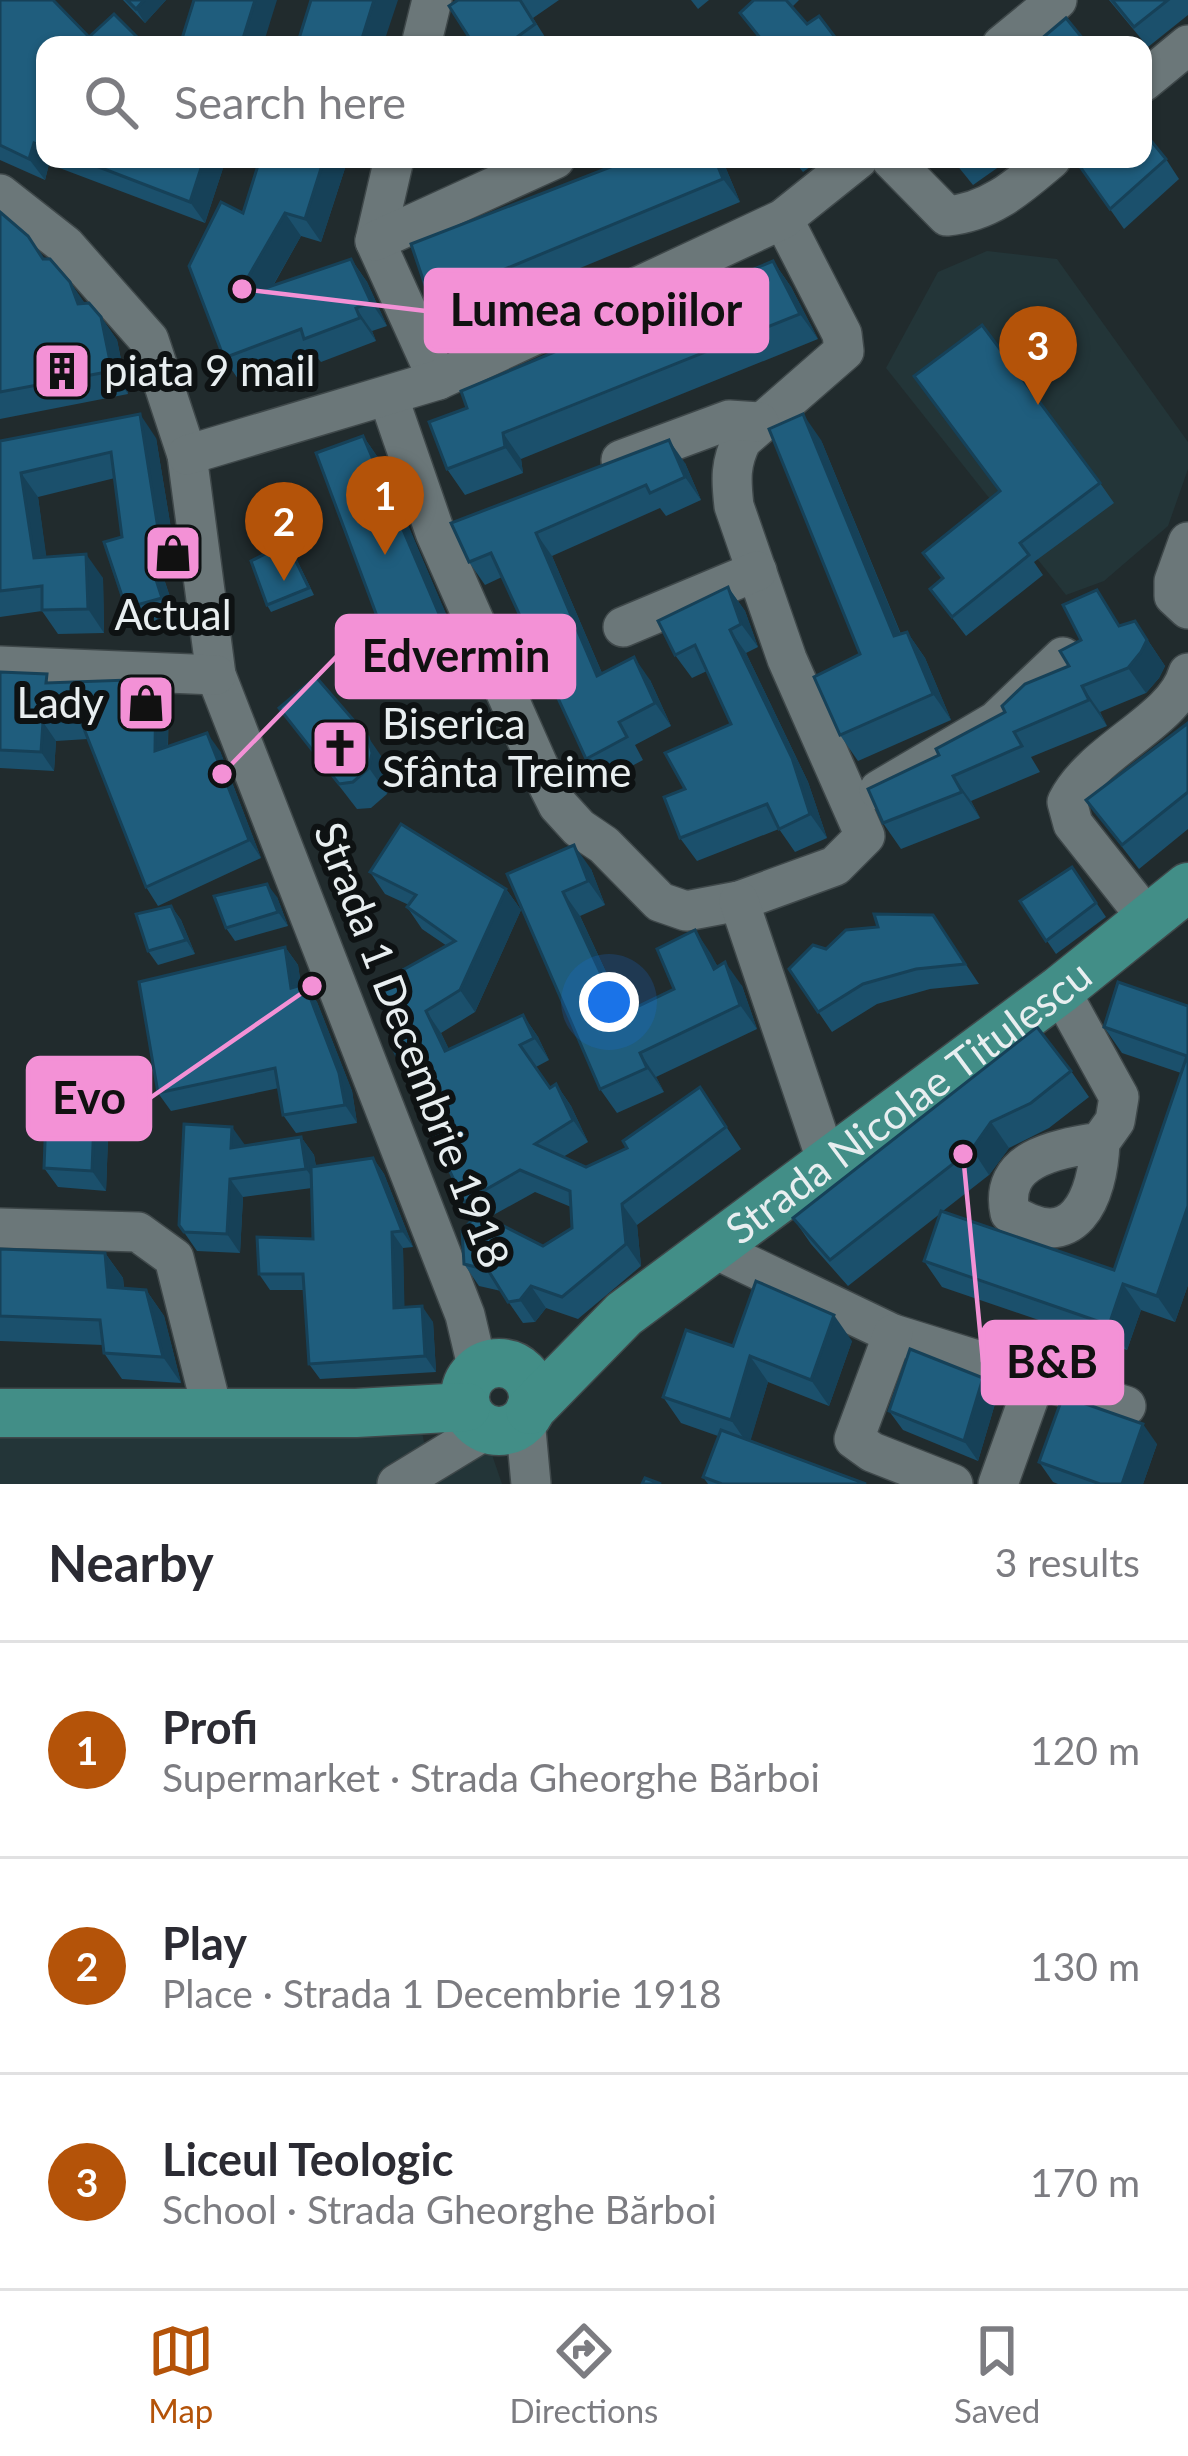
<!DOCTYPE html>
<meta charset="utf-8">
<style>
:root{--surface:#fff;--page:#f7f7f7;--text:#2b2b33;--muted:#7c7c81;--line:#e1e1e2;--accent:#b45309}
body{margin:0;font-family:Lato,sans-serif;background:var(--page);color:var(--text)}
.you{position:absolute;left:609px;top:1002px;width:42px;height:42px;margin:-30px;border:9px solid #fff;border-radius:50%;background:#1a73e8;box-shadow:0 0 0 18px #1a73e833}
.badge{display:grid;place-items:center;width:78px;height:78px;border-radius:50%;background:var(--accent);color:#fff;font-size:39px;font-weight:700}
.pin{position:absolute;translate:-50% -99px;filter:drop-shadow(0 3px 6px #0008)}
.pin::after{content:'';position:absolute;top:63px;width:42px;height:36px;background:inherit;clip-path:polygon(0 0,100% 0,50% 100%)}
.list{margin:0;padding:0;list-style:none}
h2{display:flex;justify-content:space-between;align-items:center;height:156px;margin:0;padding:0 48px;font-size:51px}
h2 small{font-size:39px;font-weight:400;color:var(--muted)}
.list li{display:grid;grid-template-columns:78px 1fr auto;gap:36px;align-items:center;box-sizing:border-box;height:216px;padding:0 48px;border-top:3px solid var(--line)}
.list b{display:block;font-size:45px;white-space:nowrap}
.list p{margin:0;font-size:39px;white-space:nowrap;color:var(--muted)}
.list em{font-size:39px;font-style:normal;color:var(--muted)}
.icon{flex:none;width:66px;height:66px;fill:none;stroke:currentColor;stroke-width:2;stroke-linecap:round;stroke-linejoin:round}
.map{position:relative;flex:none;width:1188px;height:1484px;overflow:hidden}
.search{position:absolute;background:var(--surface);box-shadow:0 3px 9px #0004;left:36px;right:36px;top:36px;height:132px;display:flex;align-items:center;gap:30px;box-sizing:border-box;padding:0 42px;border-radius:24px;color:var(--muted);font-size:45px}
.sheet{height:804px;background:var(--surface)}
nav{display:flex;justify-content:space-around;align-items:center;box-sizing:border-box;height:168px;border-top:3px solid var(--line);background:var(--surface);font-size:33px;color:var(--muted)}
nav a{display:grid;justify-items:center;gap:6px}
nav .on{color:var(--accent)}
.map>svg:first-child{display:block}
</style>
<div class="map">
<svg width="1188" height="1484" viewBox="0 0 1188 1484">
<rect width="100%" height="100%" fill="#212b2d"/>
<!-- built -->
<g fill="#233538">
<path d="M987,251l70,8 131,183v27l-20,57 -64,55 -38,14 -180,-227 52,-96z"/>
<path d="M420,1422l4,20 20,15 43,-17 15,44h-502v-47z"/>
</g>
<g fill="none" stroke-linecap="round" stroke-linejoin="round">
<defs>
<g id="minor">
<path d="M421,45l11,-45"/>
<path d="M1002,45l55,-45"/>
<path d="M1143,82l45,-37"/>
<path d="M394,159l-19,82 63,139"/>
<path d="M891,159l56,57c44,-4 72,-30 104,-57"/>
<path d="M0,194l65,51 84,95 38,115 29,220 249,640 13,55"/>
<path d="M375,241l180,-82"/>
<path d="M388,396l47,136 103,233 20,40 21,23 25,17 56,57 26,9 53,-10 96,-35 30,-30 -78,-177 -53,-153c-3,-26 -4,-43 8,-66l102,-89 -2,-17 -59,-115"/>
<path d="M187,455l251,-75 345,-161 75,-60"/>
<path d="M621,460l108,-40 30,2"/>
<path d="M1188,542l-14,39v15l14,13"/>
<path d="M623,627l134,-56"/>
<path d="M0,666l216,9"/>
<path d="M879,790l117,-69 67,-64"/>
<path d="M739,901l88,261"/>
<path d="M1148,919l-75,-95 -6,-22c27,-53 107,-80 121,-129"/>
<path d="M1060,990l59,107 -4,24 -15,21c-41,7 -102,15 -90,71 64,43 88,-15 90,-71"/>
<path d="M0,1228l138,4 36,26 39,155"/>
<path d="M715,1249l178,85 233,72"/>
<path d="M893,1334l-39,105 18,13 81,32"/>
<path d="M525,1419l6,65"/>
<path d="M397,1484l90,-55"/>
<path d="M998,1484l38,-106"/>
</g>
<g id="major">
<circle cx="499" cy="1397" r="34"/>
<path id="s1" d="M530,1410l94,-96 436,-324 128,-103"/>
<path d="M0,1413h356l110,-6"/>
</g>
</defs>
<!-- minor casing -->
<use href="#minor" stroke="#3f484a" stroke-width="42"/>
<!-- major casing -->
<use href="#major" stroke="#3f484a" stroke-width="51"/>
<!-- minor -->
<use href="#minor" stroke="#6b7779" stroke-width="39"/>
<!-- major -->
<use href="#major" stroke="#428e87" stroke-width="48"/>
</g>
<!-- wall -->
<g fill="#1b506c" fill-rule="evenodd">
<path d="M0,0l89,37 49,1 4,7h-97v114h181l-21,64 -156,-59 -4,16 -45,-20z"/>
<path d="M123,0h43l-21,23z"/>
<path d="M458,0h101l-26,18 17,27h-76z"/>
<path d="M691,0h18l-11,9z"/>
<path d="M754,0h45l-7,7 15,17 34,21h-77l-24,-32z"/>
<path d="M1109,0h79v15l-40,32z"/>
<path d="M260,159h88l-27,83 -20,-6 -28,50 78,-27 16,23 20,44 -15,5 4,10 -55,21 -7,-8 -74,28 -16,-24 19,-145z"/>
<path d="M631,159h91l18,43 -293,121 -17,-23 176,-130z"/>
<path d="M792,159h29l-18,13z"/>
<path d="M952,159h58l-37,26z"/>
<path d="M1166,159l13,20 -55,50 -43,-61z"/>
<path d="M0,212l28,24 16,23 26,23 15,22 16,13 16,23 11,54 -128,25z"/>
<path d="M773,261l18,26 27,52 -297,120 2,14 -58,22 -18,-26 20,-61z"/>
<path d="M363,436l18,26 85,199 -55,24 -18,-26z"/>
<path d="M156,438l23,139 -15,2 14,42 -36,10 -16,-23 -4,-71 -7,-59 -77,19 8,60 57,21 1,55 -46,1 -16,-23 -42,6v-176z"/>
<path d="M821,440l80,194 6,-2 18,26 26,62 -93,41 -18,-26 20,-81z"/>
<path d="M685,463l16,37 -35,16 -6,-8 -108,48 50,117 48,7 21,46 -36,19 8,15 -41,22 -16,-23 -84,-182 -17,8 -16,-23z"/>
<path d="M1100,483l14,20 -80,59 9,13 -77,61 -36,-47 12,-10 -19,-26z"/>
<path d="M292,550l22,45 -43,17 -4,-7z"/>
<path d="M728,587l17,24 13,36 -12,6 62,129 19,56 -32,14 -16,-23 -82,32 -17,-23 5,-49 46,-65 -24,-53 -15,7 -17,-23z"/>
<path d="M1135,621l30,45 -6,12 -13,15 -46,19 7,14 -76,31 9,15 -69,29 9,17 -79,31 -18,-26 56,-68 66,-43 64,-46 12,-26z"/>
<path d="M0,672l53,11 116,14 -1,50 52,4 41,107 -103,48 -12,-19 -58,-148 -32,2 -2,30 -54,-3z"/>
<path d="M279,708l107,55 4,15 -3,16 -16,14 -14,1z"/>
<path d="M1188,723v106l-49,40 -53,-69z"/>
<path d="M1072,867l34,50 -50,37 -36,-53z"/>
<path d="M591,869l14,36 -25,11 45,97 49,-24 21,-59 23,37 24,19 15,43 -101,48 8,15 -47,21 -17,-24 -93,-215z"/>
<path d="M370,872l136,17 15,21 -46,102 -34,21 8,17 74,-35 15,22 11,23 -13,7 14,21 6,-4 15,22 17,36 -25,15 23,10 41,-19 73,-61 41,62 -104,76 4,41 -63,53 -32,-11 -11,14 -12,1 -22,-32 -22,-5 -15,-22 11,-47 -11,-15 -65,-157 48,-99 -25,-17 -15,-22 2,-2 -24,-11zM535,1192l36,15 1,21 -29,18 -55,-28z"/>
<path d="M277,897l11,29 -53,15 -9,-13z"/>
<path d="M171,906l10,14 14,34 -37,11 -10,-14z"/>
<path d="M933,915l46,69 -49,5 -53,15 -45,28 -43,-63 37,-20 52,-22z"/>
<path d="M285,947l13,18 3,20 16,17 35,89 5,32 -61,10 -13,-18 -4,-27 -108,23 -13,-18z"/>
<path d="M1188,1006v279l-13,37 -34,-12 -14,40 -185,-63 -18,-26 17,-48 -93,73 -37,-42 -18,-26 278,-147 18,26 -40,31 -40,20 -20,27 -46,36 171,59 67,-197 -59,-20 -18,-26z"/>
<path d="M97,1063l14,20 -2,41 -10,2 9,12 -2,53 -48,-4 -14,-19 2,-53z"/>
<path d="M301,1137l13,18 2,11 57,-8 11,16 29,73 -10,1 1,60 29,14 3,50 -116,7 -11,-15 -5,-74h-34l-11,-16 54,-35 -1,-51 -69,9 -3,56 -43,-2 -18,-26 66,-80z"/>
<path d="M0,1249l105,4 18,25 1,10 22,2 18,26 17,67 -59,-4 -18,-26 -1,-8 -103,-4z"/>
<path d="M852,1341l-23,65 -61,-24 -18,59 116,43h-158l-5,-7 15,-41 -37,-13 -18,-26 70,-51z"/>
<path d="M997,1397l-19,64 -75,-31 -14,-19z"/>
<path d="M1157,1444l-14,40h-85l-5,-2 -14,-20z"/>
</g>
<!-- shaded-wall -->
<g fill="#164158">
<path d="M144,0h22l-21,23 -9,-14z"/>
<path d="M255,0h22l-14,45h-22z"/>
<path d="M374,0h24l-15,45h-23z"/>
<path d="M34,143l15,21 -4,16 -16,-21z"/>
<path d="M204,159h22l-21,64 -15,-21z"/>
<path d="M324,159h24l-27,83 -16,-23z"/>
<path d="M715,159h7l18,43 -17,-23z"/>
<path d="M285,213l16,23 -49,86 -16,-24z"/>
<path d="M351,259l16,23 20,44 -16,-24z"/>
<path d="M773,261l18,26 27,52 -18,-25z"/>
<path d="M70,282l16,23 -8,-1z"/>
<path d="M356,308l16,23 4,10 -16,-23z"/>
<path d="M101,317l16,23 11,54 -16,-23z"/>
<path d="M140,414l16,24 23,139 -17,-23z"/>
<path d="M803,414l18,26 91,222 -18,-26z"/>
<path d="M503,433l18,26 2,14 -18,-26z"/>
<path d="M363,436l18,26 85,199 -18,-26z"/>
<path d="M669,440l16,23 16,37 -16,-23z"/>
<path d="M21,473l17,24 12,85 -16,-24z"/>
<path d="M536,533l16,23 61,143 -16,-23z"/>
<path d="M86,554l17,24 1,55 -16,-24z"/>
<path d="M148,555l16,24 14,42 -16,-23z"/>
<path d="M728,587l17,24 13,36 -17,-23z"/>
<path d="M1135,621l30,45 -6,12 -13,15 -18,-25z"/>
<path d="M730,630l16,23 62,129 19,56 -17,-24z"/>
<path d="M907,632l18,26 26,62 -18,-26z"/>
<path d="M634,657l16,23 21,46 -16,-23z"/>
<path d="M156,679l13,18 -2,72 -12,-18z"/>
<path d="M1082,686l18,26 7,14 -18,-26z"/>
<path d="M43,722l13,19 -2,30 -13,-19z"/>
<path d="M207,733l13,18 41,107 -12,-18z"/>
<path d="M368,737l18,26 4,15 -3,16 -18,-26z"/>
<path d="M953,776l18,25 9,17 -18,-26z"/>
<path d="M574,845l17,24 14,36 -17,-24z"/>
<path d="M267,884l10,13 11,29 -10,-14z"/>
<path d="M506,889l15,21 -46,102 -15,-22z"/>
<path d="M563,892l17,24 57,123 -17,-24z"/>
<path d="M171,906l10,14 14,34 -9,-14z"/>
<path d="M695,930l16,24 20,39 -17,-24z"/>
<path d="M285,947l13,18 6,41 -13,-18z"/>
<path d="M725,962l17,24 15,43 -17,-24z"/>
<path d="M305,984l12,18 35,89 5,32 -12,-18z"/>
<path d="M426,1011l15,22 20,40 -16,-22z"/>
<path d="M523,1015l15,22 11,23 -15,-22z"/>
<path d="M640,1053l16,24 8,15 -17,-24z"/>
<path d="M97,1063l14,20 -2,41 -14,-20z"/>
<path d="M556,1084l15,22 17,36 -15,-22z"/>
<path d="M94,1119l14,19 -2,53 -14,-20z"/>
<path d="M991,1122l18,26 -20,27 -17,-26z"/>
<path d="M232,1127l13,18 -14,3z"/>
<path d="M301,1137l13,18 5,32 -13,-18z"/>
<path d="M373,1158l11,16 29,73 -11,-16z"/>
<path d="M230,1179l13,18 -3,56 -13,-19z"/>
<path d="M622,1204l15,21 4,41 -15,-22z"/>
<path d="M1188,1206v79l-13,37 -18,-26z"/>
<path d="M392,1232l11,16 2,76 -11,-16z"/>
<path d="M105,1253l18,25 3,35 -18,-26z"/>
<path d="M1123,1284l18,26 -14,40 -18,-25z"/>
<path d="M531,1286l15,22 -11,14 -15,-22z"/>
<path d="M146,1290l18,26 17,67 -18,-26z"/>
<path d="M422,1306l11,16 3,50 -11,-16z"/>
<path d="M834,1315l18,26 -23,65 -18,-26z"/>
<path d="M750,1356l18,26 -19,64 -18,-26z"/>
<path d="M983,1378l14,19 -19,64 -14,-20z"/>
<path d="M1143,1424l14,20 -14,40h-21z"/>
</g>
<!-- building -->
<g fill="#1f5d7d" stroke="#164158" stroke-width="3">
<path d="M0,0h53l36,37 25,-23 24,24 -7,7h-86v102l-11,-4 -5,16 -29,-14z"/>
<path d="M127,0h17l-8,9z"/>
<path d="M194,0h61l-14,45h-61z"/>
<path d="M311,0h63l-14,45h-63z"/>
<path d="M458,0h62l15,24 -29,21h-32l-25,-39z"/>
<path d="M754,0h32l21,24 12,-8 22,29h-75l-26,-32z"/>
<path d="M1112,0h56l-34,27z"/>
<path d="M1066,18l22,27h-54z"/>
<path d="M1143,131l23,28 -56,50 -29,-41 11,-9h51z"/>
<path d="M78,159h126l-14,43z"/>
<path d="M260,159h64l-19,60 -20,-6 -49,85 115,-39 20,43 -15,6 4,10 -56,21 -3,-10 -77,29 -35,-92 32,-64 22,11z"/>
<path d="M631,159h84l8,20 -293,121 -19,-56z"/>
<path d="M0,212l28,24 15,23h7l20,23 8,22 11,-1 12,14 11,54 -112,21z"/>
<path d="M773,261l27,53 -297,119 2,14 -58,22 -18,-47 38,-14 -6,-17z"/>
<path d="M982,325l118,158 -80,60 9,12 -77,62 -22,-28 13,-11 -20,-25 77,-62 -86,-115z"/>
<path d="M140,414l22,140 -14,1 14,43 -36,10 -22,-66 18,-5 -11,-85 -90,21 13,85 52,-4 2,55 -46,1v-24l-42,5v-150z"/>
<path d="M803,414l91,222 13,-4 26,62 -93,41 -26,-58 46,-23 -91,-225z"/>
<path d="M363,436l85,199 -55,24 -77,-206z"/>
<path d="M669,440l16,37 -35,16 -4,-8 -110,48 61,143 37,-19 21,46 -36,19 8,15 -41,22 -95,-206 -22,9 -18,-39z"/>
<path d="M287,543l22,45 -42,17 -16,-44z"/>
<path d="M728,587l13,37 -11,6 62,128 18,56 -31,15 -12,-25 -87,34 -16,-41 21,-8 -20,-36 66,-29 -36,-79 -20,10 -17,-34z"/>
<path d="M1097,590l22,36 16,-5 12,19 -6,12 -13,16 -46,18 7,14 -75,32 8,14 -69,30 9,16 -79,31 -15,-34 71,-34 -3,-6 69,-37 -3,-6 23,-22 44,-18 -9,-15 21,-11 -18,-35z"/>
<path d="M0,672l47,2 -1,9 110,-4 -1,72 52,-18 42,107 -103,47 -65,-166 -38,1 -2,30 -41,-2z"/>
<path d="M316,677l52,60 4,16 -3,15 -16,14 -14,2 -60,-76z"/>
<path d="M1188,723v69l-66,53 -36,-45z"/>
<path d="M401,824l105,65 -46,101 -34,21 19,40 78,-36 11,23 -14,7 30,43 6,-4 17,36 -38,24 51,23 41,-19 -4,-7 77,-54 26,40 -104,77 4,40 -64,53 -31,-11 -11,14 -12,2 -20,-32 -24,-6 -2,-33 16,-18 65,33 29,-18 -2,-37 -50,-21 -56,32 -71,-154 6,-3 -25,-59 81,-45 -48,-34 9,-12 -46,-23z"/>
<path d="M574,845l14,36 -25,11 57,123 54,-26 -17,-40 38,-19 19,39 11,-7 15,43 -100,48 7,15 -47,21 -93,-215z"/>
<path d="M1072,867l24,36 -50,38 -26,-40z"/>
<path d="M267,884l11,28 -52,16 -12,-32z"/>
<path d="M171,906l15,34 -38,11 -12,-37z"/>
<path d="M874,914l59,1 32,49 -49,5 -53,15 -45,28 -29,-43 24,-24 13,4 20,-19 32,-3z"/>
<path d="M285,947l6,41 14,-4 34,89 6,32 -62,10 -8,-47 -117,25 -19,-111z"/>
<path d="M1118,982l70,24v200l-31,90 -34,-12 -14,41 -185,-64 17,-50 173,59 73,-214 -83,-29z"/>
<path d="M1037,1027l34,44 -40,32 -40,19 -19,27 -142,111 -37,-42z"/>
<path d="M46,1116l48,3 -2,52 -48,-3z"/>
<path d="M184,1124l48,3 -1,21 70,-11 5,32 -76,10 -3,55 -43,-2 -5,-7z"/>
<path d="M373,1158l29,73 -10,1 2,76 28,-2 3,50 -116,8 -6,-90h-44l-2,-37 56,2 -2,-72z"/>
<path d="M0,1249l105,4 3,34 38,3 17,67 -59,-4 -4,-33 -100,-4z"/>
<path d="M756,1281l78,34 -23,65 -61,-24 -19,64 -68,-23 23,-67 47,16z"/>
<path d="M910,1349l73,29 -19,63 -75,-30z"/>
<path d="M1063,1396l80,28 -21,60h-22l-61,-22z"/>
<path d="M721,1430l145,54h-144l-19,-7z"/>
<path d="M645,1478l16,6h-19z"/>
</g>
<!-- icons -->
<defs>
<symbol id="building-square" viewBox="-11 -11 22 22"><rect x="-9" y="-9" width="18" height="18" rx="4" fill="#f391d6" stroke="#0e1213"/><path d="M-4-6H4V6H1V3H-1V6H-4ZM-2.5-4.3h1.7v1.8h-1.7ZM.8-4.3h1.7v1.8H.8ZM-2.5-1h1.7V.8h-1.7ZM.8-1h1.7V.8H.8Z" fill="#111"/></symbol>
<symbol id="shop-square" viewBox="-11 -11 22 22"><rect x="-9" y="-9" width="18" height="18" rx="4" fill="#f391d6" stroke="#0e1213"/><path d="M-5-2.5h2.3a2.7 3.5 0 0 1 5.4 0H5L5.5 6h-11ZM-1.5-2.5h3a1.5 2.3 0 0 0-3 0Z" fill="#111"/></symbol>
<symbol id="church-square" viewBox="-11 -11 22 22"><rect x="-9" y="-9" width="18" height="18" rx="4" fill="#f391d6" stroke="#0e1213"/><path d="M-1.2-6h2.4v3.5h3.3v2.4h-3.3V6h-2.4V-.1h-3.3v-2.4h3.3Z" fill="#111"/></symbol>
</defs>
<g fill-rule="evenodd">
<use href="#building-square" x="29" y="338" width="66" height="66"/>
<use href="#shop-square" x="140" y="520" width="66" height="66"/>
<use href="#shop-square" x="113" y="670" width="66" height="66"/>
<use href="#church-square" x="307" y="715" width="66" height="66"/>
</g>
<g text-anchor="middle" stroke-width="12" stroke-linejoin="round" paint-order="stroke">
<!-- poi labels -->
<g font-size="42" fill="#e8eef0" stroke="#0e1213" text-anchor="start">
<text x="104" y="386">piata 9 mail</text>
<text x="173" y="630" text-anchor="middle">Actual</text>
<text x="104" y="718" text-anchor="end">Lady</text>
<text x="382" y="739">Biserica<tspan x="382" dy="48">Sfânta Treime</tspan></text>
</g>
<!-- street labels -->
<g font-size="42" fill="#e8eef0" stroke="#0e1213">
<text transform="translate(412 1045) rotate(69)" y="15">Strada 1 Decembrie 1918</text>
<text dy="15" stroke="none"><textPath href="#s1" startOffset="489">Strada Nicolae Titulescu</textPath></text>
</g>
</g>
<!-- callouts -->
<path fill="none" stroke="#f391d6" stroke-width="4.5" d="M242 289L426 311M222 774L337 656M312 986L150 1098M963 1154L983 1362"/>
<g fill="#f391d6" stroke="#0e1213" stroke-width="4.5">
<circle cx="242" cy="289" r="12"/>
<circle cx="222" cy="774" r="12"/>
<circle cx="312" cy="986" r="12"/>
<circle cx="963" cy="1154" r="12"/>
</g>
<g fill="#f391d6" stroke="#f391d6" stroke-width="4.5">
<rect x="426" y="270" width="341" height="81" rx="12"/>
<rect x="337" y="616" width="237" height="81" rx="12"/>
<rect x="28" y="1058" width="122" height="81" rx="12"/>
<rect x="983" y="1322" width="139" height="81" rx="12"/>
</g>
<g font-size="45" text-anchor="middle" font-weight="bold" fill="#111">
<text x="596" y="326">Lumea copiilor</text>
<text x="456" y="672">Edvermin</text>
<text x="89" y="1114">Evo</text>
<text x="1052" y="1378">B&amp;B</text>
</g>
</svg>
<div class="you"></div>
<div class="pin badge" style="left:385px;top:555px">1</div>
<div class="pin badge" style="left:284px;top:581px">2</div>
<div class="pin badge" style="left:1038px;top:405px">3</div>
<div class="search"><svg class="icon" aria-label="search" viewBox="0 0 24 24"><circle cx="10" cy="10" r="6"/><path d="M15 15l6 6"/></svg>Search here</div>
</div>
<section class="sheet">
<h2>Nearby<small>3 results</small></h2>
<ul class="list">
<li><span class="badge">1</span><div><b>Profi</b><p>Supermarket · Strada Gheorghe Bărboi</p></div><em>120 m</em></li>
<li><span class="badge">2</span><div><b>Play</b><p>Place · Strada 1 Decembrie 1918</p></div><em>130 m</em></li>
<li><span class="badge">3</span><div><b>Liceul Teologic</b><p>School · Strada Gheorghe Bărboi</p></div><em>170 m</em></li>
</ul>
</section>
<nav>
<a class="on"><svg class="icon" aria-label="map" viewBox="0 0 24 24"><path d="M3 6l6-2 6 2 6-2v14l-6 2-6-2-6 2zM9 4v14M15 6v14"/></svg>Map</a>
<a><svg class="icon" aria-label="directions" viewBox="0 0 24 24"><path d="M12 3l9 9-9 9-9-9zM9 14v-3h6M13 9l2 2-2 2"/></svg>Directions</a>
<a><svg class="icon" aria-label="saved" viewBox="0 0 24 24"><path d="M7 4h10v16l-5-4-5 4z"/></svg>Saved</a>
</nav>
